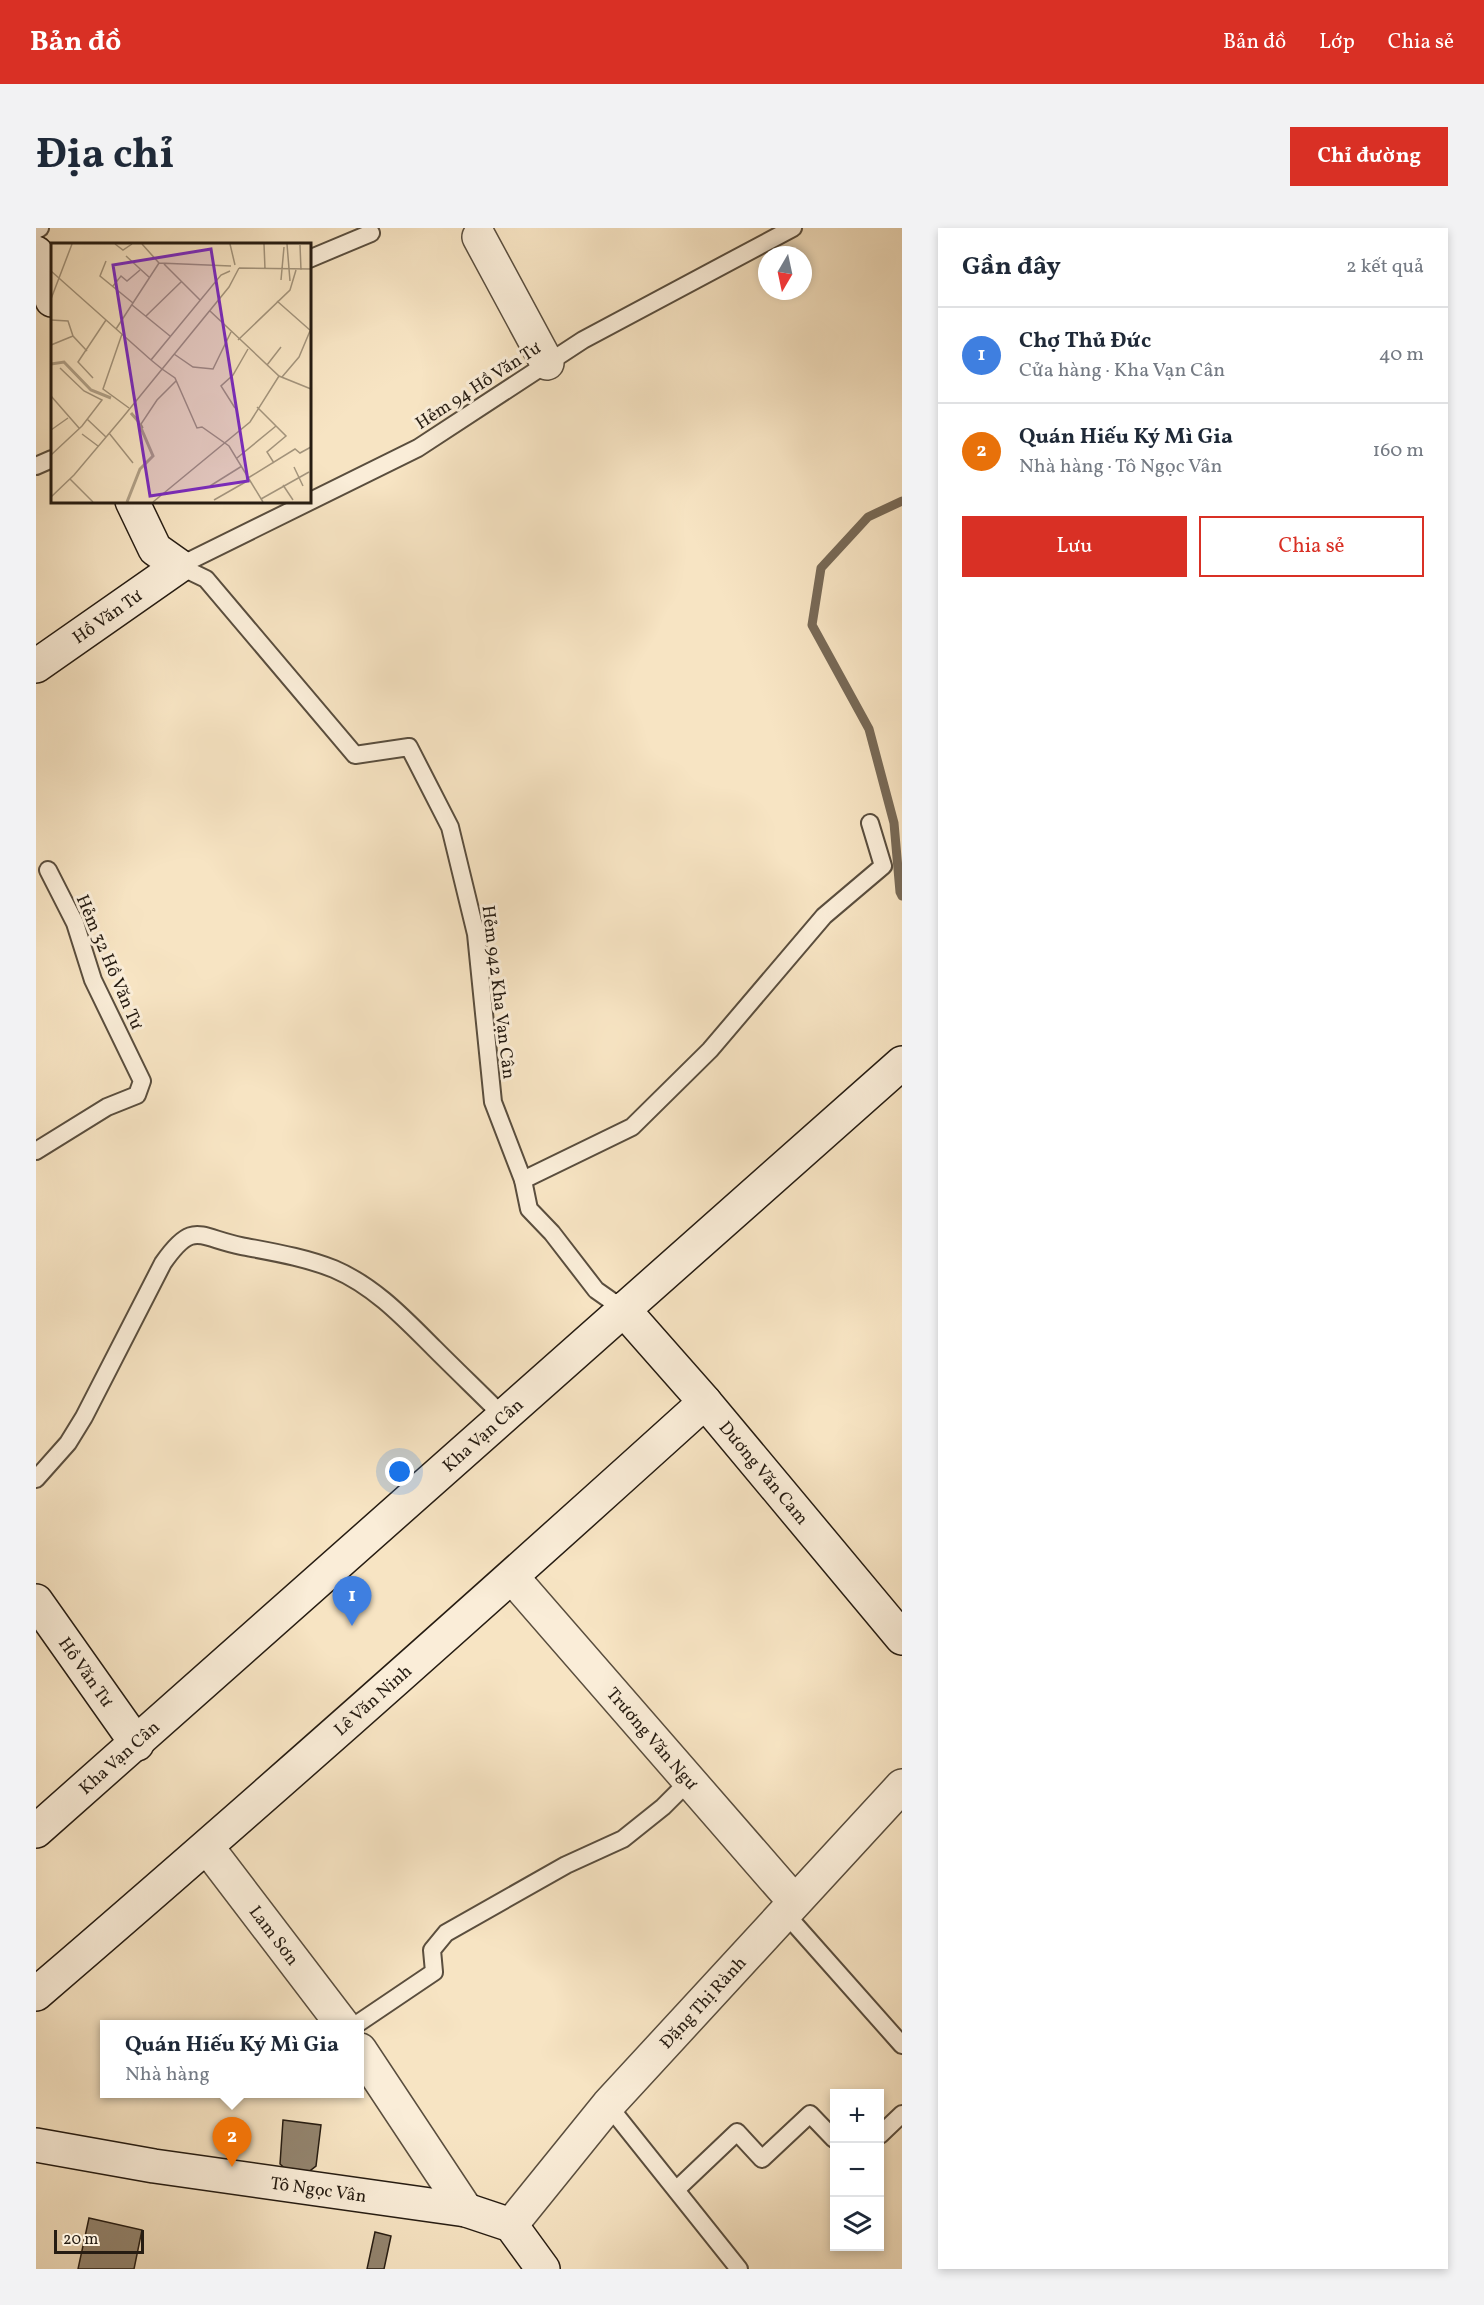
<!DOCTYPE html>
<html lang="vi">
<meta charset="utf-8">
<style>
:root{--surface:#fff;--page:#f2f2f3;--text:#1f2937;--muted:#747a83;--line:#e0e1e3;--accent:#d93025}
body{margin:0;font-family:Vollkorn,serif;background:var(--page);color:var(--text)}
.controls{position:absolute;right:18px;bottom:18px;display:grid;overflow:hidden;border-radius:0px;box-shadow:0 3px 9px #0003}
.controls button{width:54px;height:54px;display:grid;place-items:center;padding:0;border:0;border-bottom:2px solid var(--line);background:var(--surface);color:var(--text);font:30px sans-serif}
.compass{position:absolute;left:722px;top:18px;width:54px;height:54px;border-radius:50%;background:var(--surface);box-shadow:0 3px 9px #0003;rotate:189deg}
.scale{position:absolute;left:18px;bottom:15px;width:90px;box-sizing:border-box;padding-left:6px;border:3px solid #261c12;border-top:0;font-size:16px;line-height:21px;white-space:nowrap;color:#261c12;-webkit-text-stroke:4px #faedd8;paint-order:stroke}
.you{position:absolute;left:364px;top:1244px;width:21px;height:21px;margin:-15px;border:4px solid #fff;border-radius:50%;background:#1a73e8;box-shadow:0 0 0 9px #1a73e833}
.badge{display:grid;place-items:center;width:39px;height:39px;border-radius:50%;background:var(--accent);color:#fff;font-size:20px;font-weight:700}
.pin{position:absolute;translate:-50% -50px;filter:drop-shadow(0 2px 3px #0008)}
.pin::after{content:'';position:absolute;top:32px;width:21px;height:18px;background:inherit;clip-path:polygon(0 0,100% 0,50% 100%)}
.popup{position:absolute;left:64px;top:1792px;width:264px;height:78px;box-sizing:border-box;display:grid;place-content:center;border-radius:0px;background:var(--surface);filter:drop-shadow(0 2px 4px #0005);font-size:20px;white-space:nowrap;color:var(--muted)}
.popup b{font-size:22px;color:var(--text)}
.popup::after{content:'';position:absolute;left:50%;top:100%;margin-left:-12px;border:12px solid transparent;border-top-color:var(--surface)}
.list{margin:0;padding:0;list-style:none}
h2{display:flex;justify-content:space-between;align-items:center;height:78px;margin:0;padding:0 24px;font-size:26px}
h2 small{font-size:20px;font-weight:400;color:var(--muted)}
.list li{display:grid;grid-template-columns:39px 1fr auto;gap:18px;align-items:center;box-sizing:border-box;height:96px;padding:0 24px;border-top:2px solid var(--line)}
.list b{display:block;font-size:22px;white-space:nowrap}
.list p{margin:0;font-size:20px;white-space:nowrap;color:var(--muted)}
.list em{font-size:20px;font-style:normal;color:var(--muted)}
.actions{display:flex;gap:12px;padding:18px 24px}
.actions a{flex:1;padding:14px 0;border:2px solid var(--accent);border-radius:0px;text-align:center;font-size:21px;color:var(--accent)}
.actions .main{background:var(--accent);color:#fff}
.icon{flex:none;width:33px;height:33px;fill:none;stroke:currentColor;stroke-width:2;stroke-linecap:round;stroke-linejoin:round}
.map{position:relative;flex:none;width:866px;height:2041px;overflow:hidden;border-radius:0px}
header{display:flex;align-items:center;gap:36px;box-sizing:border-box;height:84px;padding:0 30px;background:var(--accent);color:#fff}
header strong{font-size:28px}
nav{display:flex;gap:33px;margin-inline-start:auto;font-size:21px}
.intro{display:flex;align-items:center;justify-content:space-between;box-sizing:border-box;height:144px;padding:0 36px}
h1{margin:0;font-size:42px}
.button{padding:15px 27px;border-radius:0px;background:var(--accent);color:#fff;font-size:21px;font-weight:700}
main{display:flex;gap:36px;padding:0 36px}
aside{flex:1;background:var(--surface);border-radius:0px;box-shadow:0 3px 9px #0003}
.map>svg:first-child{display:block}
</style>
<header>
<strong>Bản đồ</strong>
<nav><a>Bản đồ</a><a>Lớp</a><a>Chia sẻ</a></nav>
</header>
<div class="intro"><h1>Địa chỉ</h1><a class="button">Chỉ đường</a></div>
<main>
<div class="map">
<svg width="866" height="2041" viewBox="0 0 866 2041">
<rect width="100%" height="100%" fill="#f7e4c3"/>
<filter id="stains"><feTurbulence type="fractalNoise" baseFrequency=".00333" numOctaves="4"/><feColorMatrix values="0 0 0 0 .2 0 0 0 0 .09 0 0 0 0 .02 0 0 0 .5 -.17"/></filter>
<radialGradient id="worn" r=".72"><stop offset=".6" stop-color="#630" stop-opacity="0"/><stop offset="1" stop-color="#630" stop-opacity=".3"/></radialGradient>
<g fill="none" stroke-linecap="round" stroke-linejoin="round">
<!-- stream -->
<path stroke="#796b58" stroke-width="9" d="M866,273l-34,16 -47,51 -9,57 57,104 25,94 6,69 2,4"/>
</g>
<!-- building -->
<g fill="#93846e" stroke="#261c12" stroke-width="1.5">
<path d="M247,1892l38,5 -5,41 -18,14 -18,-16z"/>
<path d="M53,1990l53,12 -8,39h-56z"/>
<path d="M339,2004l16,4 -7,33h-17z"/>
</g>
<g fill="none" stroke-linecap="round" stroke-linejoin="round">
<defs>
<g id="lane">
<path d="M0,2l4,-2"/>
<path d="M273,31l62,-26"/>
<path d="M0,238l16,-7"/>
<path d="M143,338l27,13 149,176 54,-8 41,80 26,107 17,168 30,78 6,29 23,24 44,57 27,19"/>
<path d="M143,338l239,-118 165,-108 210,-112"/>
<path d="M0,923l71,-44 30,-12 5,-14 -49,-101 -18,-57 -27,-53"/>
<path d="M487,952l109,-53 78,-77 114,-134 59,-50 -13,-43"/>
<path d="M0,1251l32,-36 16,-26 79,-154c30,-43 35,-26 78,-17 31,6 63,11 93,23 40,17 70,49 100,79 23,23 46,45 69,68"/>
<path d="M748,1684l118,133"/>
<path d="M321,1796l77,-52 -2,-22 14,-17 120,-68 57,-26 40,-32 26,-26"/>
<path d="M572,1877l131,164"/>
<path d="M844,1907l22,-21"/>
<path d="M641,1961l60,-57 25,27 48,-45 24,25"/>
</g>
<g id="street">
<path d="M443,9l68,126"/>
<path id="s1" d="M476,1349l282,324"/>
<path id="s2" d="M171,1619l135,177"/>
<path d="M324,1822l106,160"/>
<path id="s3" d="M475,1997l97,-120 294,-319"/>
</g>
<g id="secondary">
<path d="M0,25l16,47"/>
<path id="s4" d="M0,438l143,-100 -24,-17 -23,-48"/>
<path id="s5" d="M587,1081l82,93 197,236"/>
<path id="s6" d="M0,1373l101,143"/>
<path id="s7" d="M0,1603l866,-768"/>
<path id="s8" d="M0,1766c226,-194 448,-392 669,-592"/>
<path id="s9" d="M0,1917l118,21 312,44 45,15 32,44"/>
</g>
</defs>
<!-- lane casing -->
<use href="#lane" stroke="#5a4e3e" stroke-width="20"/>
<!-- street casing -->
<use href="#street" stroke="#5a4e3e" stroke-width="36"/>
<!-- secondary casing -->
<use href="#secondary" stroke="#261c12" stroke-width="36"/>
<!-- lane -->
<use href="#lane" stroke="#faedd8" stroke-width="16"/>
<!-- street -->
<use href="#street" stroke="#faedd8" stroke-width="33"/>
<!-- secondary -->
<use href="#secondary" stroke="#faedd8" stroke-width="33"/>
</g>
<g text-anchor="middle" stroke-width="6" stroke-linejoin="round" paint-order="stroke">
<!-- street labels -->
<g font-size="18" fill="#261c12" stroke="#faedd8">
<text transform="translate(442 157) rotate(-33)" y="6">Hẻm 94 Hồ Văn Tư</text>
<text dy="6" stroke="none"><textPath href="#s4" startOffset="87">Hồ Văn Tư</textPath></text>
<text transform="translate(74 734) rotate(67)" y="6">Hẻm 32 Hồ Văn Tư</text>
<text transform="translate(463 764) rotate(83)" y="6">Hẻm 942 Kha Vạn Cân</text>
<text dy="6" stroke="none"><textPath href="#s7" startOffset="597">Kha Vạn Cân</textPath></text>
<text dy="6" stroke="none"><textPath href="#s5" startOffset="216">Dương Văn Cam</textPath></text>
<text dy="6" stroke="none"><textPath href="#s6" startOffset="87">Hồ Văn Tư</textPath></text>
<text dy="6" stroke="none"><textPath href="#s8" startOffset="447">Lê Văn Ninh</textPath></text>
<text dy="6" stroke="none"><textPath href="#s1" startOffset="214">Trương Văn Ngư</textPath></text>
<text dy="6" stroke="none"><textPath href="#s7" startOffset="111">Kha Vạn Cân</textPath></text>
<text dy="6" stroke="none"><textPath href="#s2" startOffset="111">Lam Sơn</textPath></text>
<text dy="6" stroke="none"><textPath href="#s3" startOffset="294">Đặng Thị Rành</textPath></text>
<text dy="6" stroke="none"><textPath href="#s9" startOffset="286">Tô Ngọc Vân</textPath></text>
</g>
</g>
<!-- overview -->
<g transform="translate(15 15)">
<rect width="260" height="260" fill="#f7e4c3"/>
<path fill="none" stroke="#b0a087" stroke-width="3" d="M0,121l13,-2 27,28 20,8M76,259l13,-33 13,-13 -15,-35 -7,-8"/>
<path fill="none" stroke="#a3947c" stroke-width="1.5" d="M64,1l8,6 9,-6M91,1l17,19 72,3M179,1l5,21M213,1l1,25M236,1l3,37M249,2l1,25M75,13l24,22M55,18l-6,15 33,27M113,21l36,36M188,25l72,1M0,28l100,89M230,37l3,-33M62,43l8,-10 6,5 13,-11M0,56l21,-55M226,58l34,30M81,62l38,31M159,68l69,65 32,13M95,73l35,-34M0,77l17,1 5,15 14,15M65,86l43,-66M71,91l-19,55 26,19M187,97l52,-50 6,-20M0,102l22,-9M123,111l19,13 20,2 18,-37M216,122l14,-18M111,126l13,9 22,50 5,-1 27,19 34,56M111,126l-11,-9 70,-85 9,-4M231,134l17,-20 11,-26M42,135l-15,-16 28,-42M0,153l28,32M206,164l29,29 -19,16 7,11M184,165l-14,-22 12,-11 15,-26M36,176l19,18M92,185l-2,-4 16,-24 19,-19M0,187l17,-12M58,190l24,30M31,191l16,12M0,212l31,-29 20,-26 -18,-9 -24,-23M186,215l39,-32M243,224l9,19M197,235l47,-29 5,4 11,-6M19,236l23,23M232,242l10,15M159,243l32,-20M0,254l23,-22 49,-58 106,-130 10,-19M210,256l48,-27M163,257l35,-20M102,259l97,-80 29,-46"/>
<path fill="#7b2cbf" fill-opacity="0.15" stroke="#7b2cbf" stroke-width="3" d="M160,6l37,232 -98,15 -37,-231z"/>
<rect width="260" height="260" fill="none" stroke="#261c12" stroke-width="3"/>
</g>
<rect width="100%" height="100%" filter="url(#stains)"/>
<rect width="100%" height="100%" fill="url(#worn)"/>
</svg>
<div class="controls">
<button>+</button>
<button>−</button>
<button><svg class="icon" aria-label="layers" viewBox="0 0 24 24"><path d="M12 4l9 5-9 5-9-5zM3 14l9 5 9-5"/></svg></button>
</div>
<svg class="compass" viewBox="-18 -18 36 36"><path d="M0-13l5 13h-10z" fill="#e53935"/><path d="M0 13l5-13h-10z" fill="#747a83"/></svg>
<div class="scale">20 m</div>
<div class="you"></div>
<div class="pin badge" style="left:316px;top:1398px;background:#3f7fe0">1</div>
<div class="pin badge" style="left:196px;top:1939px;background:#e8710a">2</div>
<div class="popup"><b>Quán Hiếu Ký Mì Gia</b>Nhà hàng</div>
</div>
<aside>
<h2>Gần đây<small>2 kết quả</small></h2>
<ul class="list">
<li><span class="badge" style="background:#3f7fe0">1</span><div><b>Chợ Thủ Đức</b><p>Cửa hàng · Kha Vạn Cân</p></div><em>40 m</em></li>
<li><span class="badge" style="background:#e8710a">2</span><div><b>Quán Hiếu Ký Mì Gia</b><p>Nhà hàng · Tô Ngọc Vân</p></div><em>160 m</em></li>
</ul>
<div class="actions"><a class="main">Lưu</a><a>Chia sẻ</a></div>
</aside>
</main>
